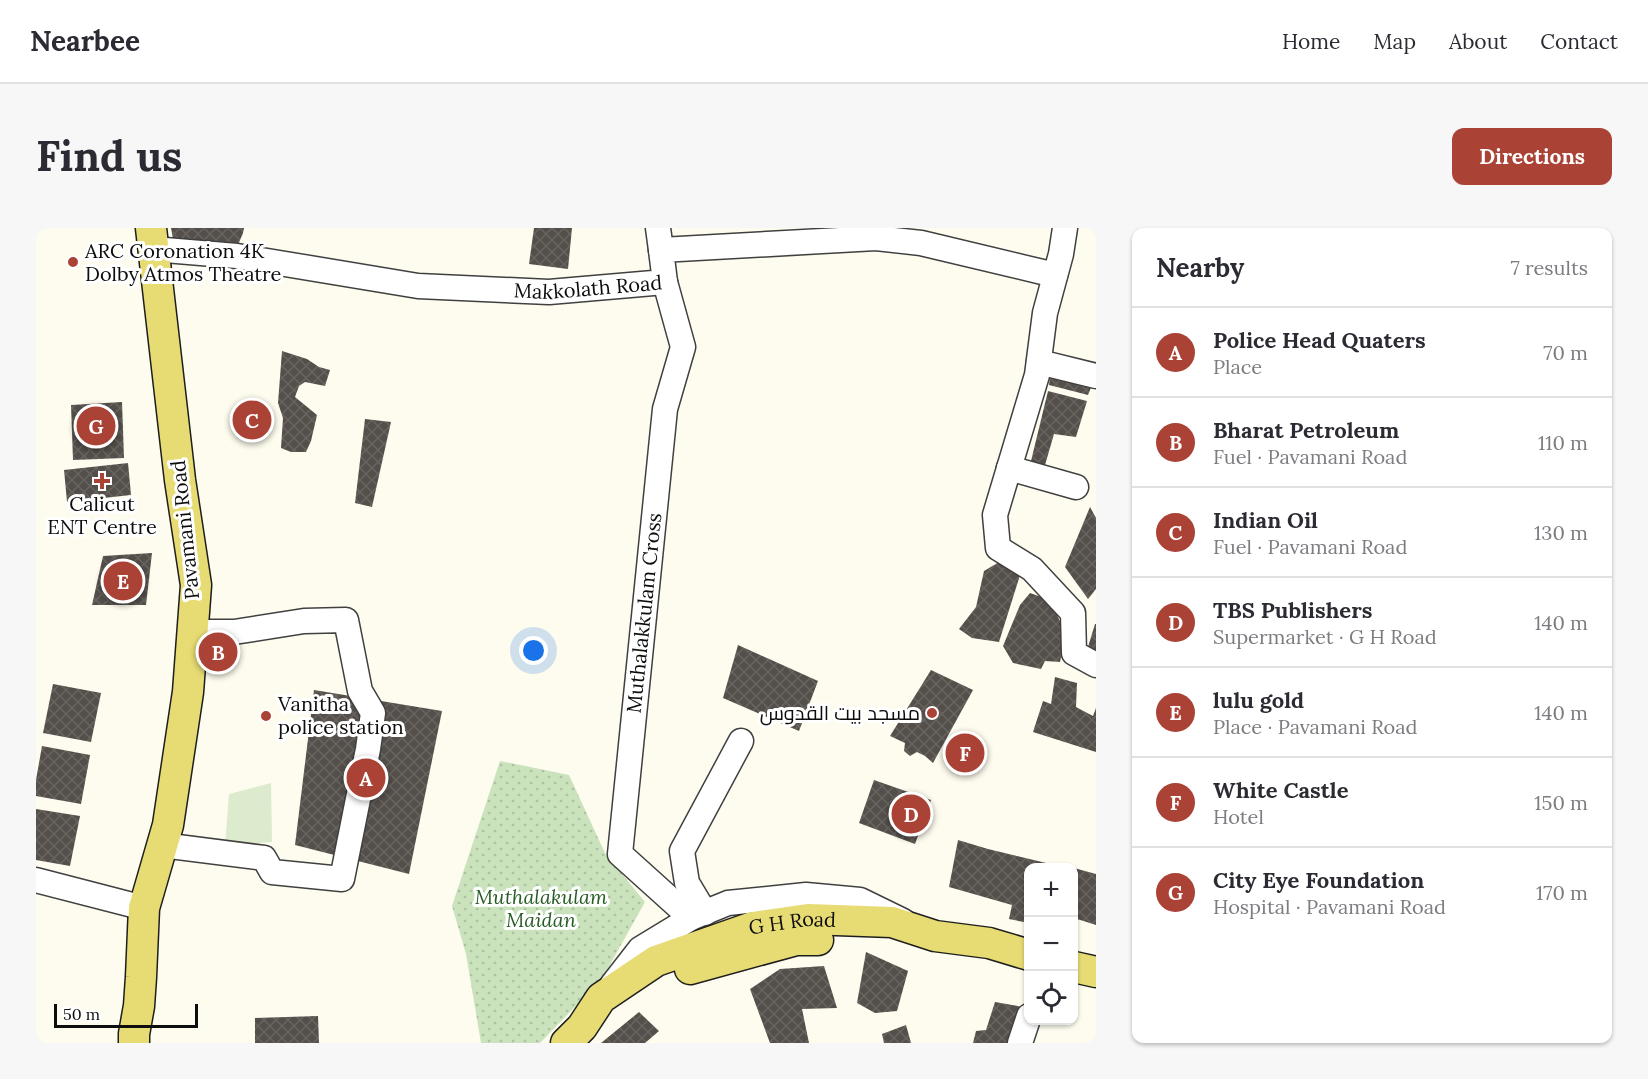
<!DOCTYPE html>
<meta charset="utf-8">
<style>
:root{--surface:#fff;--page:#f7f7f7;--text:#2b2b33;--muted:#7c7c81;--line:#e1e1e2;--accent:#ab4236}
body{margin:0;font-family:Lora,Cairo,serif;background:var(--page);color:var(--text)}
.controls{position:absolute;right:18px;bottom:18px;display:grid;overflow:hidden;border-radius:12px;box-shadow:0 2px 4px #0004}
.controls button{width:54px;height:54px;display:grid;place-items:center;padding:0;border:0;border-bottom:2px solid var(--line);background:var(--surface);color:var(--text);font:30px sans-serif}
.scale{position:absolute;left:18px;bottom:15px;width:144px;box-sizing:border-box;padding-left:6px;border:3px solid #0d0d0d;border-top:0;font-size:16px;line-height:21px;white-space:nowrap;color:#0d0d0d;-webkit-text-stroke:4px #fff;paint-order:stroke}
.you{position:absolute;left:498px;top:423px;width:21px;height:21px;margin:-15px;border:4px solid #fff;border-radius:50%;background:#1a73e8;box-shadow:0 0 0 9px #1a73e833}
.badge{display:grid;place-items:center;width:39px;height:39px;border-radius:50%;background:var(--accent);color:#fff;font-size:20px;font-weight:700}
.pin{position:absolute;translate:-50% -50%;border:3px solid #fff;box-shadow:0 2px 6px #0006}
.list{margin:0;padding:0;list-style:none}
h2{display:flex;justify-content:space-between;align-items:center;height:78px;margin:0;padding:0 24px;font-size:26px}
h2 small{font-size:20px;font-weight:400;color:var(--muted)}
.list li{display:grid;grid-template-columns:39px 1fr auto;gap:18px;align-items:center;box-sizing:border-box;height:90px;padding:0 24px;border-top:2px solid var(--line)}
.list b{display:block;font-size:22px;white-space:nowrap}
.list p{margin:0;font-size:20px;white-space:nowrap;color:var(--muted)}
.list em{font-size:20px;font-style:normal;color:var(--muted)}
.icon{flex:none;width:33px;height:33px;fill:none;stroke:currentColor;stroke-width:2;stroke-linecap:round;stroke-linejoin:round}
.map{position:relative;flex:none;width:1060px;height:815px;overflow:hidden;border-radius:12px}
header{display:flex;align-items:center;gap:36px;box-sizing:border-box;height:84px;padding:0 30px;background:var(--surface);border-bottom:2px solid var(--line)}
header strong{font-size:28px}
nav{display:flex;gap:33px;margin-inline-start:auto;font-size:21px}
.intro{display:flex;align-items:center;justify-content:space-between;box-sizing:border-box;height:144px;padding:0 36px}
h1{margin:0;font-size:42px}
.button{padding:15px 27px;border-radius:12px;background:var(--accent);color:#fff;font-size:21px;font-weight:700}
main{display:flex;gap:36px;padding:0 36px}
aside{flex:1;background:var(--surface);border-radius:12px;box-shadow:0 2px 4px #0004}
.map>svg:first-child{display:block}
</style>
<header>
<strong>Nearbee</strong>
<nav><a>Home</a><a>Map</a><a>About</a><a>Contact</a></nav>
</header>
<div class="intro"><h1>Find us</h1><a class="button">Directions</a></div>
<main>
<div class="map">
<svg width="1060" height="815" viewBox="0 0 1060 815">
<defs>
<pattern id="park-dots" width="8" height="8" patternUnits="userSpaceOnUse" patternTransform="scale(1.5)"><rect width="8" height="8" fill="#cae3bc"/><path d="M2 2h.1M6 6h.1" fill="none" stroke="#acc2a0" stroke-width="1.8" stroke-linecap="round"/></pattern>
<pattern id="building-cross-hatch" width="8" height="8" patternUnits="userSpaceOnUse" patternTransform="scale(1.5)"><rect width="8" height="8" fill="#544f4a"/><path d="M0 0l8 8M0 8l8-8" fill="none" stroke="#686460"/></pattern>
</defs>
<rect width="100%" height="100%" fill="#fdfcee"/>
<!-- park -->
<path fill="url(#park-dots)" d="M464,533l69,14 36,78 40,49 -43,77 -62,64h-59l-15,-89 -14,-48z"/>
<!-- pitch -->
<path fill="#dcebcd" d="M235,555l1,59 -47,4 4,-52z"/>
<!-- building -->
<g fill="url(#building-cross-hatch)">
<path d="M135,0h73l-1,5 -5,12 -63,5z"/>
<path d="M498,0h38l-4,41 -39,-5z"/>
<path d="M246,123l25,8 12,8 11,3 -5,16 -20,-4 -6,4 -4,11 22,18 -6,26 -5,11h-15l-10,-4 2,-30 -5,-15z"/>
<path d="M1015,140l45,7 -8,20 -39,-10z"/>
<path d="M1012,163l39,10 -11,36 -22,-3 -9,31 -14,-4z"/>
<path d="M86,174l2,56 -51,2 -2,-55z"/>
<path d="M329,191l26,3 -19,85 -17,-4z"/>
<path d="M92,235l3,32 -64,7 -3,-32z"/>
<path d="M1054,279l6,11v71l-8,10 -23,-32z"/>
<path d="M116,325l-6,52h-54l11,-49z"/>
<path d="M968,331l17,13 -22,70 -27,-4 -13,-9 17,-22 8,-36z"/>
<path d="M994,365l20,7 16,34 -6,28 -15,-1 -4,8 -28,-6 -10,-17 17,-41z"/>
<path d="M1059,396h1v26l-8,-3z"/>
<path d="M702,417l80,36 -19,50 -76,-33z"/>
<path d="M895,442l42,20 -40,73 -8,-7 -8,-4 -7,4 -6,-5 1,-8 -15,-7z"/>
<path d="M1019,449l22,6 -1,24 17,9 3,-8v44l-63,-20 10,-31 8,3z"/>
<path d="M17,456l48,9 -10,49 -48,-9z"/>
<path d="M278,462l128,21 -33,163 -114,-29z"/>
<path d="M6,518l48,9 -9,49 -45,-8v-16z"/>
<path d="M838,552l57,20 -16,44 -56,-21z"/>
<path d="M0,581l44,7 -10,50 -34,-6z"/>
<path d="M922,612l30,9 79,19h-38v55l-20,-4 3,-14 -63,-18z"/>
<path d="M1038,640l22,6v51l-22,-7z"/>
<path d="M830,724l42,19 -11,40 -22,2 -18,-10z"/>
<path d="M788,738l13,42 -35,1 7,34h-39l-20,-54 30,-20z"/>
<path d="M959,774l34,6 -12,35h-44l3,-12 10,-1z"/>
<path d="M603,784l20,19 -14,12h-44z"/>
<path d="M282,788l1,27h-64v-25z"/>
<path d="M870,797l5,18h-27l-2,-9z"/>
</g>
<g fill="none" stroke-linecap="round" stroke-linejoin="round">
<defs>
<g id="minor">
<path d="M622,0l3,22"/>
<path d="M1029,0l-4,26 -16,59 -8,62 -42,140 3,33 34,21 41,44 1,40 22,12"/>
<path id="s1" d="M117,21l84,7 181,30 131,6 116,-10 -4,-32 215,-12 45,5 134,32"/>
<path d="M629,54l18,65 -18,62 -45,445 71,64"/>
<path d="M1003,134l57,14"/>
<path d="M973,240l67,19"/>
<path d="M126,617l102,13 8,14 70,7 26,-130 5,-36 -13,-22 -14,-71 -42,1 -70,11h-41"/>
<path d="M0,652l108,28"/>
<path d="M669,685l-18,-30 -5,-32 59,-110"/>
<path d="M576,757l28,-36 51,-31 37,-15 78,-8 54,5 43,21"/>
<path d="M984,815l9,-27"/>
</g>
<g id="major">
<path d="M1038,739l22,5"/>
<path d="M654,741l106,-29h22"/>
<path d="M98,815v-9l5,-28 2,-29 3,-69 24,-83 20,-133 8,-107 -16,-105 -29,-252"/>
<path id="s2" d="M530,815l16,-16 19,-29 55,-37 97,-34 55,-8 84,3 43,14 54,7 40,12"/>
</g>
</defs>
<!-- minor casing -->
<use href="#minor" stroke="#404040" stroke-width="27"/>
<!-- major casing -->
<use href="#major" stroke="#1e1e1e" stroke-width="33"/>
<!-- minor -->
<use href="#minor" stroke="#fff" stroke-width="24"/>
<!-- major -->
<use href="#major" stroke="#e7dc74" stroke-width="30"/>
</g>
<!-- markers -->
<g fill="#ab4236" stroke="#fff" stroke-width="2">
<circle cx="37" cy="34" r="6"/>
<path d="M63 244h6v6h6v6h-6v6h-6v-6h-6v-6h6z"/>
<circle cx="896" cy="485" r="6"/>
<circle cx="230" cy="488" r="6"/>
</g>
<g text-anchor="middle" stroke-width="6" stroke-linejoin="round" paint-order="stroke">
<!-- poi labels -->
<g font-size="20" fill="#0d0d0d" stroke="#fff" text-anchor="start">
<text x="49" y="30">ARC Coronation 4K<tspan x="49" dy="23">Dolby Atmos Theatre</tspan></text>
<text x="66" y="283" text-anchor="middle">Calicut<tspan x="66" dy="23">ENT Centre</tspan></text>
<text x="242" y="483">Vanitha<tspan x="242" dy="23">police station</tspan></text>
<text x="884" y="492" text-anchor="end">مسجد بیت القدوس</text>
</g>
<!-- street labels -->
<g font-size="20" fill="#0d0d0d" stroke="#fff">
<text dy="7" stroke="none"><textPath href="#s1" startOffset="438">Makkolath Road</textPath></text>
<text transform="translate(149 302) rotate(-96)" y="7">Pavamani Road</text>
<text transform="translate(608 385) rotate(-84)" y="7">Muthalakkulam Cross</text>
<text dy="7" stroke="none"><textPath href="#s2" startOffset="266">G H Road</textPath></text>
</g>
<!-- park labels -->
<g font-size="20" font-style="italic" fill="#285c25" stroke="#fff">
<text x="505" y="676">Muthalakulam<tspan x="505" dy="23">Maidan</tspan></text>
</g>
</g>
</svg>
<div class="controls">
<button>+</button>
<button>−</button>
<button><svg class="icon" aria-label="locate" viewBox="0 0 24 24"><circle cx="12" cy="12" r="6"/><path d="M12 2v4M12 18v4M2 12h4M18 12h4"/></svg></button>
</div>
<div class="scale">50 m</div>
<div class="you"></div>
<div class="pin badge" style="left:330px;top:550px">A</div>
<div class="pin badge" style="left:182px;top:424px">B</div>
<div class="pin badge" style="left:216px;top:192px">C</div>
<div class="pin badge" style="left:875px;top:586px">D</div>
<div class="pin badge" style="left:87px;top:353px">E</div>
<div class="pin badge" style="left:929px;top:525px">F</div>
<div class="pin badge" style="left:60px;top:198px">G</div>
</div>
<aside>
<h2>Nearby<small>7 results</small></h2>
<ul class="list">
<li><span class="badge">A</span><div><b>Police Head Quaters</b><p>Place</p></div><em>70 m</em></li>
<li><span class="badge">B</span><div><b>Bharat Petroleum</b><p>Fuel · Pavamani Road</p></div><em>110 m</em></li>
<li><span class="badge">C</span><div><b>Indian Oil</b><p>Fuel · Pavamani Road</p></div><em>130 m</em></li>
<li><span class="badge">D</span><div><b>TBS Publishers</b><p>Supermarket · G H Road</p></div><em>140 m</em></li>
<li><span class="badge">E</span><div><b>lulu gold</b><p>Place · Pavamani Road</p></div><em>140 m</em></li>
<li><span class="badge">F</span><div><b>White Castle</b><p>Hotel</p></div><em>150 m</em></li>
<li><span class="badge">G</span><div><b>City Eye Foundation</b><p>Hospital · Pavamani Road</p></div><em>170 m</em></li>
</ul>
</aside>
</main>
